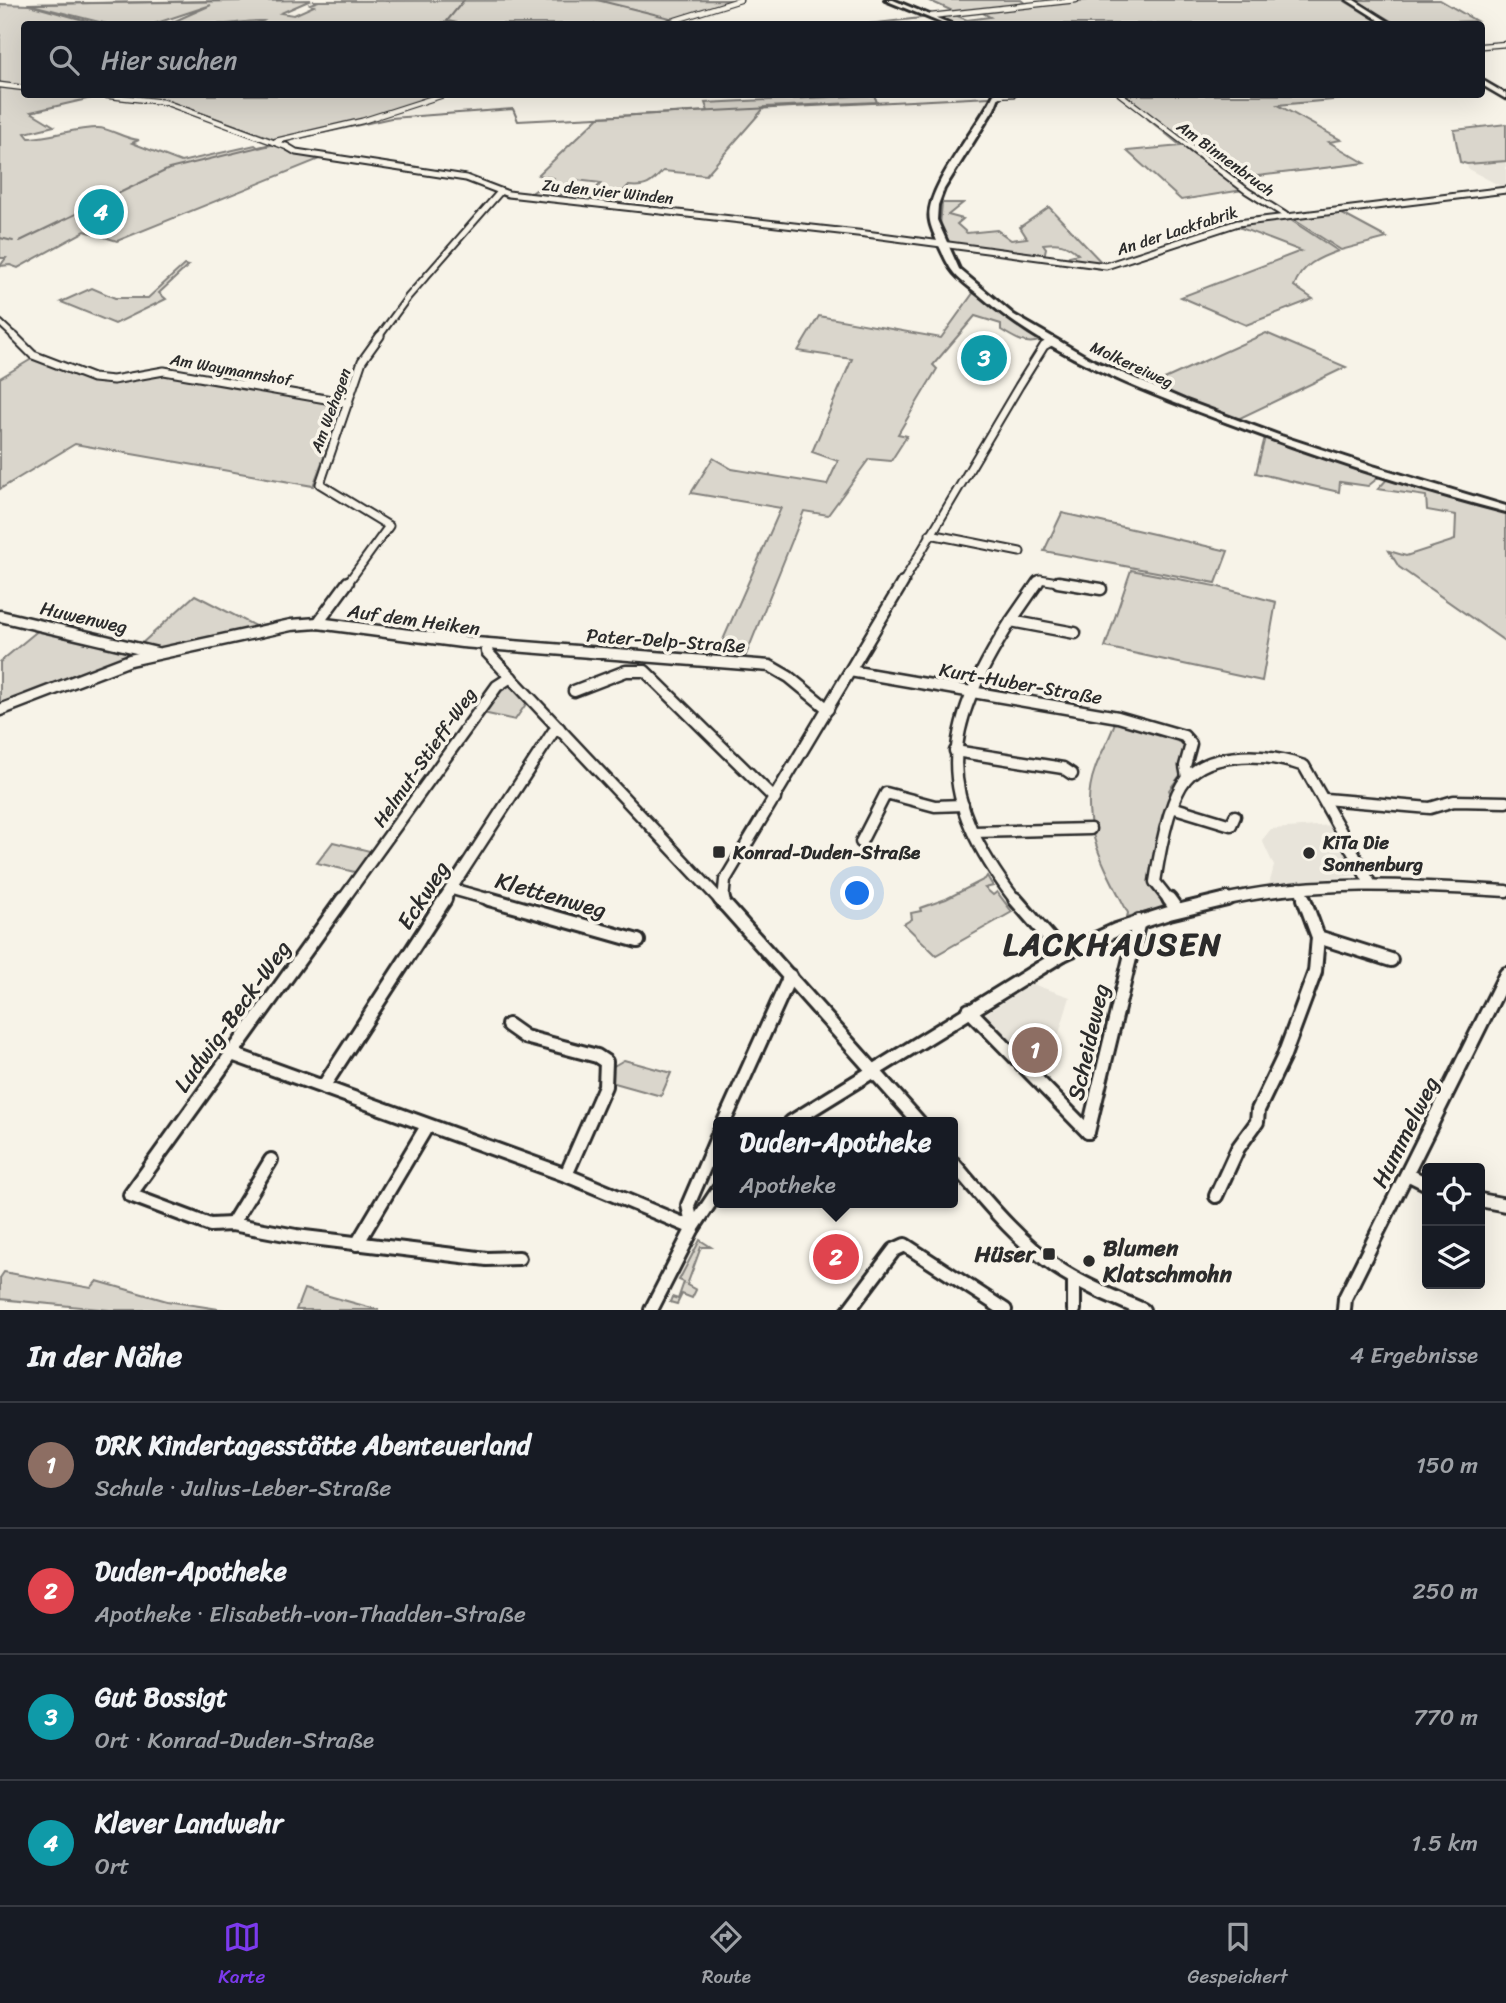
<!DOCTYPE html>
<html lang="de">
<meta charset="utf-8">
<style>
:root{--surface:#171b24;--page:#242831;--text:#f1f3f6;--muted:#9ea1a6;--line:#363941;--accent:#7c3aed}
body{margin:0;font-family:Sriracha,sans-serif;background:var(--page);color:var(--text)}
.controls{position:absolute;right:21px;bottom:21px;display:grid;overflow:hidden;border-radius:7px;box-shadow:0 7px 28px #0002}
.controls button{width:63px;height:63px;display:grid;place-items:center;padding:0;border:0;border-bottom:2px solid var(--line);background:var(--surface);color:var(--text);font:35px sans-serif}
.you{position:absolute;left:858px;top:894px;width:24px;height:24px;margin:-18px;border:5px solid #fff;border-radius:50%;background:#1a73e8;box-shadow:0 0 0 10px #1a73e833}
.badge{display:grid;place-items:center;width:46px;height:46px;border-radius:50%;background:var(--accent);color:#fff;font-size:23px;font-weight:700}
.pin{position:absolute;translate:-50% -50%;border:4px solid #fff;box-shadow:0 2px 7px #0006}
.popup{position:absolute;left:713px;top:1117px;width:245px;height:91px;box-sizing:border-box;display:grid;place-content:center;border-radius:7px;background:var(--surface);filter:drop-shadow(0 2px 5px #0005);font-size:23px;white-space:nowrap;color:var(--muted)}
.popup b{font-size:26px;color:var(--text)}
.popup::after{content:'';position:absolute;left:50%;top:100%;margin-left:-14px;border:14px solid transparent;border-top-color:var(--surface)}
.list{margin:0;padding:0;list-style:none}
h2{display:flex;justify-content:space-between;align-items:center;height:91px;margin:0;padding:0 28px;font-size:30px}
h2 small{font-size:23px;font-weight:400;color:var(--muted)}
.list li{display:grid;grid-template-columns:46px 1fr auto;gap:21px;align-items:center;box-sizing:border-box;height:126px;padding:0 28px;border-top:2px solid var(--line)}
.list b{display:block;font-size:26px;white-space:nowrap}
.list p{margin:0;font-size:23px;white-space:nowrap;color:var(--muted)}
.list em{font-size:23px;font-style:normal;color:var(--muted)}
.icon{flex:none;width:38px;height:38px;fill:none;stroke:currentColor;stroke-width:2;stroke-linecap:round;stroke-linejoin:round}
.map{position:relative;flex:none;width:1506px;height:1310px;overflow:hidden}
.search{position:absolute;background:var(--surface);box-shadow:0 7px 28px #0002;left:21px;right:21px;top:21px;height:77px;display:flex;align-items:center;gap:18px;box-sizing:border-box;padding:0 24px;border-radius:7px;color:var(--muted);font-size:26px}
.sheet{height:595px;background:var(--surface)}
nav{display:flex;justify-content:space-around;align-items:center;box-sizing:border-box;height:98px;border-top:2px solid var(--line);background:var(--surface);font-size:19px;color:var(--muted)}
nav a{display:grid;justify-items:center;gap:4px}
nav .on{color:var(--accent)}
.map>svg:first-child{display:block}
</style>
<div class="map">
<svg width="1506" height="1310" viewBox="0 0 1506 1310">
<rect width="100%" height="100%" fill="#f7f3e8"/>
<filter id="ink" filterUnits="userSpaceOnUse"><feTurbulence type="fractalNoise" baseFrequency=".0143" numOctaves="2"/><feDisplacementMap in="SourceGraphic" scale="14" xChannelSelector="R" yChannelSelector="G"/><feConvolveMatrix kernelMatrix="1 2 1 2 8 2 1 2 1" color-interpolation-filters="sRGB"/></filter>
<g filter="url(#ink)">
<!-- built -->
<g fill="#e8e4da">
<path d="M1506,161v28l-38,-20 -1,-5z"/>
<path d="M1333,825l25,44v6l-89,10 5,-19 -12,-26 9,-11z"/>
<path d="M1032,984l38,13 -25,83 -60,-61v-5z"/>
</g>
<!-- green -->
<g fill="#dad6cc" stroke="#82807c" stroke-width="2">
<path d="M311,0l-30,13 13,2 20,-9 -4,-2 6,-2 -3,-1 421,-1 -76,24h-197l-18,-2 -3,2h-183l6,-3c-15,-1 -27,3 -41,3 -16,1 -31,-1 -47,-3l36,-16 -57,19h-47l-79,-20z"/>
<path d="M928,0h93l6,5 -70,8z"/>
<path d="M1089,0h254l39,24h-427l-16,-7 16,-2 12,5 23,-3 -9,-5z"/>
<path d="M1356,0h84l36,21 -80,3z"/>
<path d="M0,4l29,1 69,19h-74v62l-24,-2z"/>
<path d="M0,87l24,2v5l72,3 -65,15 23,14 -29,7 4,5c25,-1 44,-10 69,-10 12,0 26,11 41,12l-7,3 49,19 74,-17 4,3 16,-4 17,9 30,5 -205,83 -32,-10 -67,37 -8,-3 -10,1 6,-8h-6z"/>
<path d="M107,95h336l-90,28 -77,17 -108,-39z"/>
<path d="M874,95l3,7 -112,5 -59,68 -43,-4c-12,13 -17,17 -35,15l-17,18 -25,-3 15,-18 -25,-3 -18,18 -28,-4 23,-16 -15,-3 61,-58 109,-6 -3,-8z"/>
<path d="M1122,95h264l-108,10 63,35 -12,2 36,21 -115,14 -9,8 2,5 -62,10 -54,-49 54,-5 -32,-26h7z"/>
<path d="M1506,124v37l-39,3 -7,-2 -6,-32z"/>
<path d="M942,203h21l-15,12 15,4 -6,5 10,9 30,-3 14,10 16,-2 -7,-11 29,-20 55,58 -37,-5 2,-4 9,-2c-12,-11 -20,-12 -35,-10l3,4 -2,9 -98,-12 -6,-19z"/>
<path d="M1335,210l52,28 -46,12 -53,-34z"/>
<path d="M1286,217l52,34c-20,7 -36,14 -44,35l19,13 -67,26 -65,-28 120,-46 -68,-26z"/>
<path d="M184,265l4,1 -29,27 7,6 -51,25 -54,-22 31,-14 23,10h33z"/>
<path d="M974,292l65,49c-14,5 -26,-4 -38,-11v-6l-26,-8 -42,49 4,4 -39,65 9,2 -16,25 -22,-2 -41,56 -24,-4 -60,149 -29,-2 66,-150 -90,-15 22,-35 19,11 95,16 11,-24 -26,-9 40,-93 -54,-8 21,-35 122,22z"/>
<path d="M1266,333l80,34 -108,52 -89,-33z"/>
<path d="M35,357l66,24 50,-9 193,32 -31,82 -238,-42 -75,45v-111z"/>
<path d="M1265,437l118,37 -15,12 -28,-4 -1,10 -83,-19z"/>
<path d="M1390,476l116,37v129l-107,-75 -10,-16 17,5 49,-16 1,-25 -29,-5 -1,-14 -48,-7z"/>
<path d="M1062,513l166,38 -12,32 -172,-32z"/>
<path d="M1131,570l84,16 61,16 -14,79 -157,-34z"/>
<path d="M195,595l68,35 -100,21 -23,-6z"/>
<path d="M41,628l97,22 -8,8 -130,50v-46z"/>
<path d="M507,685l7,2 14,14 -13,19 -32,-7 17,-25z"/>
<path d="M1116,718l63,20 7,6 -2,26 -15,20 3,6 -23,83 17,28 -39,10 1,-4c-23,-45 -52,-92 -33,-144 6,-18 17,-32 21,-51z"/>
<path d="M333,842l41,10 -15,21 -42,-10z"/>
<path d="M987,876l6,10 -8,2 8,7 4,-3 15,20 -76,43 -32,-31 8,-5 -1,-6 10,-2 -1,-3 26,-9 39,-20z"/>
<path d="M624,1060l47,13 -10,23 -50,-14 1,-15z"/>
<path d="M700,1240l11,7h-10l-14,38 9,5 -4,8 -10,-4 -5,10 -7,-2 2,-5 6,2 6,-17 -5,-2z"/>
<path d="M4,1272l87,16 6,-7 70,20 58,9h-115l-110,-11v-21z"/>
<path d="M304,1289l75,21h-83z"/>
</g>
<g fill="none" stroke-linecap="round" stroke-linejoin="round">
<!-- stream -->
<g stroke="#7a7874" stroke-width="2">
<path d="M464,0l-17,21 17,3"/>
<path d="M597,0l77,19"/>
<path d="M28,4l255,-4"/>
<path d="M868,24l62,-7"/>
<path d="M282,142l109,-24 122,-9 5,12 472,-24"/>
<path d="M0,238l13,3"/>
<path d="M20,241l149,-72 106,-26"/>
</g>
<defs>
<g id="minor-far4">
<path d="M931,16l145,-16"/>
<path d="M663,24l77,-24"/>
<path d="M1482,46l24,-2"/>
<path d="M0,85l24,3"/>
<path d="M92,94l72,8 125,46"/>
<path d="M1120,94l71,54"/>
<path d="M997,95l17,-1"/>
<path d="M276,141l86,-20 84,-27"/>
</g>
<g id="minor-far3">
<path d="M286,146l10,6 170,26 42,16 358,40 240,32 132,-43 268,-33"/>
<path d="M1188,146l59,45 38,24"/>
<path d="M0,323l16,15"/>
<path d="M378,338l30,-41 92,-105"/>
</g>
<g id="minor-far2">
<path d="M14,336l19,19 60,23 20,2 51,-9 185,32"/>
<path d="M930,534l90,18"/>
<path d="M347,584l42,-58 -69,-42 42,-123 18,-25"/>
<path d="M902,584l117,-198 25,-40 7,-4"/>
<path d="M1037,584l3,-5 29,5"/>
</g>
<g id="minor-far1">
<path d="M1038,582l-27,39 64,12"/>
<path d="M1058,582l43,7"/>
<path d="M0,616l157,37"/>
<path d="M1011,621c-71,112 -77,172 5,280"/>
<path d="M318,623l30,-41"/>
<path d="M487,644v8l234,249"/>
<path d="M850,671l268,46 66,19 7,8 -6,22 2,11"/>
<path d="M574,691l52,-20h19l130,128"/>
<path d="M0,710l130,-50 161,-35 27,-2 144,19 308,24 19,11 39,32"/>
<path d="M955,751l108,17 9,6"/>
<path d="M1325,799l105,9 24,-7 52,1"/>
<path d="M1175,808l56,17 4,-9"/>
<path d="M973,832l117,-3"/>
<path d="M861,842l25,-49 49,13 28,-1"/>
<path d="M1300,888l5,13"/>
<path d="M452,889l43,12"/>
<path d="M342,901l155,-215 14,-9"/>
<path d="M443,901l110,-169 6,-4"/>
<path d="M723,901l2,-21 178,-298"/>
<path d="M1170,901l-15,-19c4,-26 14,-83 31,-103 26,-30 85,-25 118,-13l66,117"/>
<path d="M1219,901c93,-22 192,-16 287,-10"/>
</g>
<g id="minor">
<path d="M343,899l-213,296 80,30 22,-1 64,12 191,23 32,-1"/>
<path d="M489,899l149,42"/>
<path d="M720,899l199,223"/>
<path d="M723,899l1,5"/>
<path d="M1015,899l48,55"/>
<path d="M1169,899l8,11"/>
<path d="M1318,937l73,23"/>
<path d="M969,1010l119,122"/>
<path d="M508,1025l17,12 72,19 9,6 -1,24 -39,89"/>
<path d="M232,1054l334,121 127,53"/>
<path d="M323,1087l122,-188"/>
<path d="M724,1122l66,-146"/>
<path d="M791,1122l272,-168 53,-24 53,-17 58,-14"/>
<path d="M1088,1132l51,-211"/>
<path d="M953,1163c32,37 63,76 103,104 27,18 57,30 87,43"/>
<path d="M1407,1174l20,10"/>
<path d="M1216,1196l22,-48 19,-26 1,-12 25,-52 32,-86 3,-35 -14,-38"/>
<path d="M1480,1200l26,5"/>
<path d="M232,1224l39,-64"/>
<path d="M693,1228l-5,-23 31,-72"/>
<path d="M357,1244l70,-118"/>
<path d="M1074,1279v31"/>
<path d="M651,1310l42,-82 26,-39"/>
<path d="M849,1310l45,-60 11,-5 100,65"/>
<path d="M1344,1310l1,-12 161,-324"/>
</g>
<g id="secondary">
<path d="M885,0h8l58,24h-7z"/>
<path d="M994,94h6l-6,15 -50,80 -6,16 -1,15 22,49 55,46 78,45 92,40 97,36 92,30 133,40v6c-94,-24 -187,-55 -278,-89 -84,-31 -178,-67 -245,-125 -10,-9 -25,-18 -32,-29 -5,-8 -20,-39 -21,-48 -7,-31 50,-96 64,-127z"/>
</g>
<g id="primary">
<path d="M1347,0h7l38,24h-7z"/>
<path d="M1482,80l24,14v5l-24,-14z"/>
</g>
</defs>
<!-- minor-far4 casing -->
<use href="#minor-far4" stroke="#2b2b2b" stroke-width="7"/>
<!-- minor-far3 casing -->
<use href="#minor-far3" stroke="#2b2b2b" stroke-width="9"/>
<!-- minor-far2 casing -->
<use href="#minor-far2" stroke="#2b2b2b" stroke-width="11"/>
<!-- minor-far1 casing -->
<use href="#minor-far1" stroke="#2b2b2b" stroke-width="15"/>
<!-- minor casing -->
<use href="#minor" stroke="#2b2b2b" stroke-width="18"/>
<!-- secondary casing -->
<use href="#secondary" stroke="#2b2b2b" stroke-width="6"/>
<!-- primary casing -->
<use href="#primary" stroke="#2b2b2b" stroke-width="5"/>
<!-- minor-far4 -->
<use href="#minor-far4" stroke="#f7f3e8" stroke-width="4.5"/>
<!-- minor-far3 -->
<use href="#minor-far3" stroke="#f7f3e8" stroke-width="5"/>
<!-- minor-far2 -->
<use href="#minor-far2" stroke="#f7f3e8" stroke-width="7"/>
<!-- minor-far1 -->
<use href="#minor-far1" stroke="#f7f3e8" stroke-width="10"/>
<!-- minor -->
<use href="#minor" stroke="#f7f3e8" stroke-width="12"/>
<!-- secondary -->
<use href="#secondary" fill="#f7f3e8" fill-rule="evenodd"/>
<!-- primary -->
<use href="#primary" fill="#f7f3e8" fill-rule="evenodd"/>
</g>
</g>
<!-- markers -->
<g fill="#2b2b2b" stroke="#f7f3e8" stroke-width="2.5">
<rect x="712" y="845" width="14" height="14" rx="3.5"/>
<circle cx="1309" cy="853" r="7"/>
<rect x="1042" y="1247" width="14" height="14" rx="3.5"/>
<circle cx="1089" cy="1261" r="7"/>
</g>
<g text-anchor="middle" stroke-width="7" stroke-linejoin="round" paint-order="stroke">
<!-- far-street labels -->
<g font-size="16" fill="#2b2b2b" stroke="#f7f3e8">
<text transform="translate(1226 158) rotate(36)" y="6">Am Binnenbruch</text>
<text transform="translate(608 191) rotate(6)" y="6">Zu den vier Winden</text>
<text transform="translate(1177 230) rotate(-18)" y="6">An der Lackfabrik</text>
<text transform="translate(1132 364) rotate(25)" y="6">Molkereiweg</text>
<text transform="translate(231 369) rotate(10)" y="6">Am Waymannshof</text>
<text transform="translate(330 410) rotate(-70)" y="6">Am Wehagen</text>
</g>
<!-- street labels -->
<g font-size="19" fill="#2b2b2b" stroke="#f7f3e8">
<text transform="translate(84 617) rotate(13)" y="7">Huwenweg</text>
<text transform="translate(414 619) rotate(8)" y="7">Auf dem Heiken</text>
<text transform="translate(666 640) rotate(4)" y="7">Pater-Delp-Straße</text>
<text transform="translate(1021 683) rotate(10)" y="7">Kurt-Huber-Straße</text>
<text transform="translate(424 757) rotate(-55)" y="7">Helmut-Stieff-Weg</text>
</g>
<!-- poi labels -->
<g font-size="19" font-weight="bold" fill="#2b2b2b" stroke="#f7f3e8" text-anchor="start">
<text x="1323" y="849">KiTa Die<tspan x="1323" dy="22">Sonnenburg</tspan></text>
<text x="733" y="859">Konrad-Duden-Straße</text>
</g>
<!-- near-street labels -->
<g font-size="23" fill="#2b2b2b" stroke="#f7f3e8">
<text transform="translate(423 895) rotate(-57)" y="8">Eckweg</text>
<text transform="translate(551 895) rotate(16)" y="8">Klettenweg</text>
<text transform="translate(232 1016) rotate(-54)" y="8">Ludwig-Beck-Weg</text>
<text transform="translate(1088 1042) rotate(-77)" y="8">Scheideweg</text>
<text transform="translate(1405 1132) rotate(-63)" y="8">Hummelweg</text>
</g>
<!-- near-poi labels -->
<g font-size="23" font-weight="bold" fill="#2b2b2b" stroke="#f7f3e8" text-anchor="start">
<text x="1103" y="1256">Blumen<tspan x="1103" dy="26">Klatschmohn</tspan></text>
<text x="1035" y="1262" text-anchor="end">Hüser</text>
</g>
<!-- near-district labels -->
<g font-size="32" font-weight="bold" letter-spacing="2" fill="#2b2b2b" stroke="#f7f3e8">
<text x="1113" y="955">LACKHAUSEN</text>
</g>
</g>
</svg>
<div class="controls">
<button><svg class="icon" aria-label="locate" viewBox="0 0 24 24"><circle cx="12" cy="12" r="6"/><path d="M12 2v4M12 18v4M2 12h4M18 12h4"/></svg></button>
<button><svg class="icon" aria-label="layers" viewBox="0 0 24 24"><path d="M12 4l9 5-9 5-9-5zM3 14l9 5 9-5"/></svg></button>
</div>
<div class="you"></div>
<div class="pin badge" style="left:1035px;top:1050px;background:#8d6e63">1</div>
<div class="pin badge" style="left:836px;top:1257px;background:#e0444e">2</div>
<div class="popup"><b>Duden-Apotheke</b>Apotheke</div>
<div class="pin badge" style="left:984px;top:358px;background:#0f9aa8">3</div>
<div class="pin badge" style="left:101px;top:212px;background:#0f9aa8">4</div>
<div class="search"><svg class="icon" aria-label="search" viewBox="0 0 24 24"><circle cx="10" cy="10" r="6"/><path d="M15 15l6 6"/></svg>Hier suchen</div>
</div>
<section class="sheet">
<h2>In der Nähe<small>4 Ergebnisse</small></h2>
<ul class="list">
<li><span class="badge" style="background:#8d6e63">1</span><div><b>DRK Kindertagesstätte Abenteuerland</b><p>Schule · Julius-Leber-Straße</p></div><em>150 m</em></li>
<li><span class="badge" style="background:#e0444e">2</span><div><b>Duden-Apotheke</b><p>Apotheke · Elisabeth-von-Thadden-Straße</p></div><em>250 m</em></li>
<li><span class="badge" style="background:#0f9aa8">3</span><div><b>Gut Bossigt</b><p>Ort · Konrad-Duden-Straße</p></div><em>770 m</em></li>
<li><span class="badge" style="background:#0f9aa8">4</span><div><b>Klever Landwehr</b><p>Ort</p></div><em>1.5 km</em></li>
</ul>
</section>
<nav>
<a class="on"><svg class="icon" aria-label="map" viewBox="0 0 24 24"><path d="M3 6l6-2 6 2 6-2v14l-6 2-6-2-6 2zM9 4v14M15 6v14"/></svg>Karte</a>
<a><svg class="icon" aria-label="directions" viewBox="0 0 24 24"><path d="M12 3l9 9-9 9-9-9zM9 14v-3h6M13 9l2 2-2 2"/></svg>Route</a>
<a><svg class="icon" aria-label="saved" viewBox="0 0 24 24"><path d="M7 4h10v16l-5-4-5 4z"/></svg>Gespeichert</a>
</nav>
